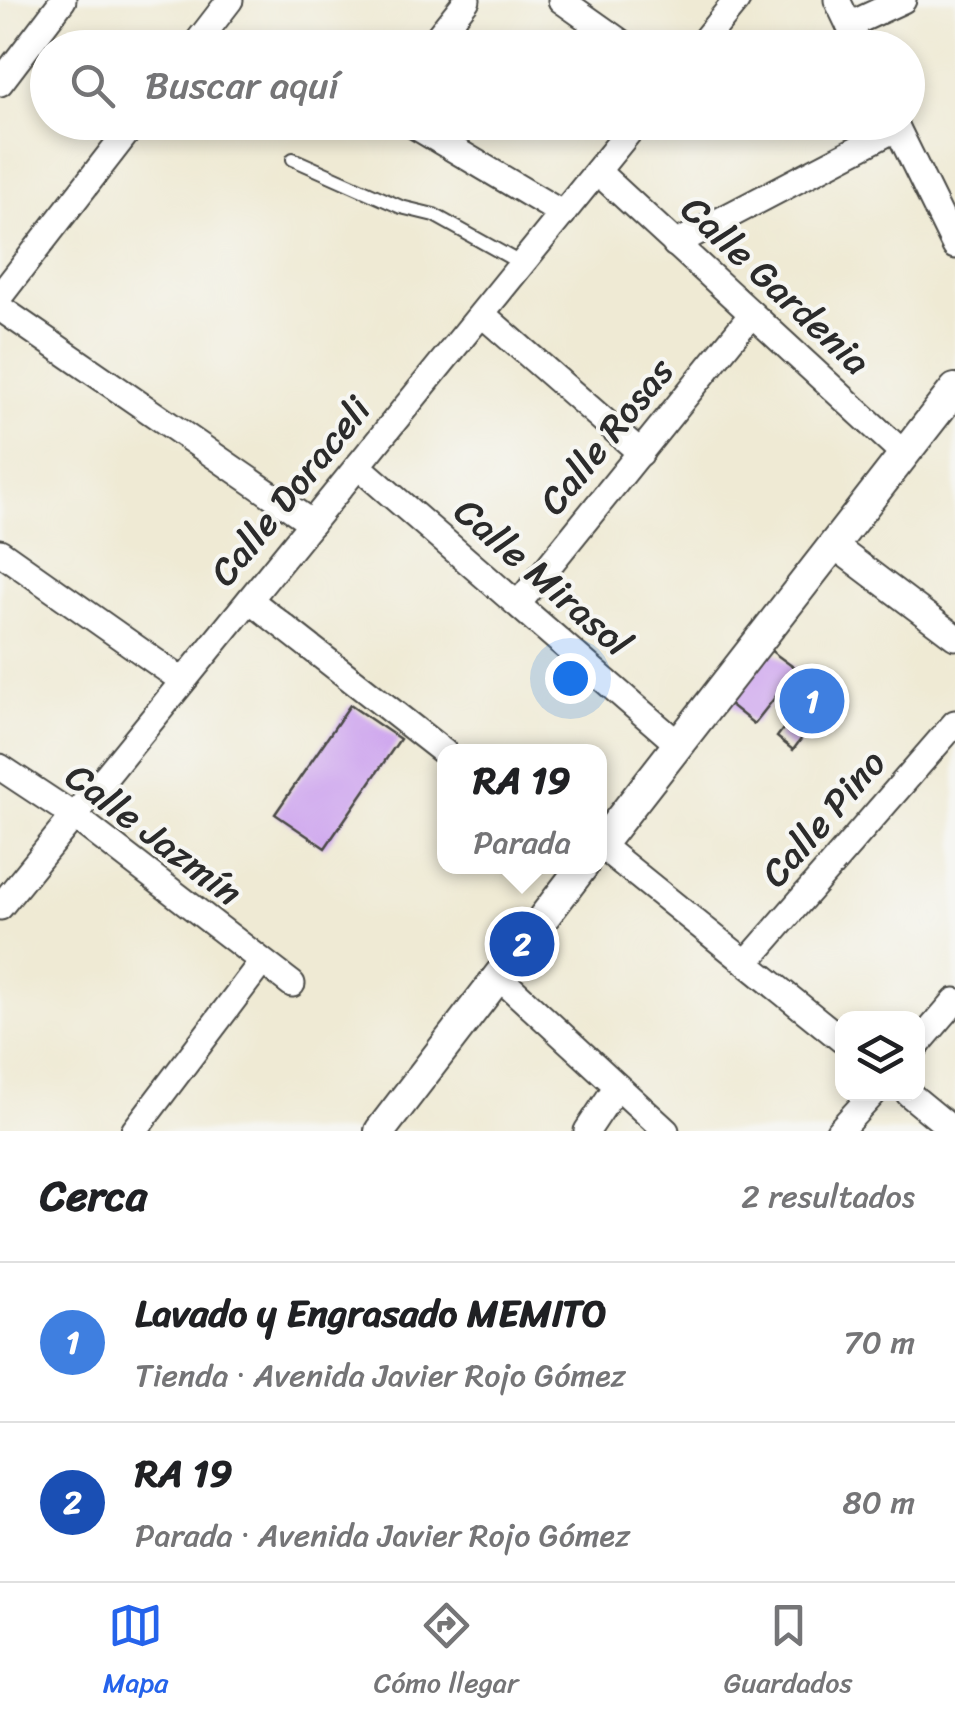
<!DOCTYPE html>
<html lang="es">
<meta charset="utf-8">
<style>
:root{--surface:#fff;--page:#f2f2f2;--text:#202124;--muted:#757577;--line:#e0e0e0;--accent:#2563eb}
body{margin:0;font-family:Sriracha,sans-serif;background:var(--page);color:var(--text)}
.controls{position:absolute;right:30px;bottom:30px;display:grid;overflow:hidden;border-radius:20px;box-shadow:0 5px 15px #0003}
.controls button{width:90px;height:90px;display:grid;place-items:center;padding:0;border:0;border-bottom:2px solid var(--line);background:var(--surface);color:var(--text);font:50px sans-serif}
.you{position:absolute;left:570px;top:678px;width:35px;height:35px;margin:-25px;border:8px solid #fff;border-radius:50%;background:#1a73e8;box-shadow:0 0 0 15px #1a73e833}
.badge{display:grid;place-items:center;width:65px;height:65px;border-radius:50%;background:var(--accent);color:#fff;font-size:32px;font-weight:700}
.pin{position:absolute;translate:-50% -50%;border:5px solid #fff;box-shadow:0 2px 10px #0006}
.popup{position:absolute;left:437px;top:744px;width:170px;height:130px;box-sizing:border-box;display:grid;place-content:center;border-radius:20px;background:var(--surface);filter:drop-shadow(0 2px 8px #0005);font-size:32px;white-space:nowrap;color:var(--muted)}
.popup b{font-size:38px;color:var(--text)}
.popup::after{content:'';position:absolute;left:50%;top:100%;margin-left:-20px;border:20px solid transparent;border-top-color:var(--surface)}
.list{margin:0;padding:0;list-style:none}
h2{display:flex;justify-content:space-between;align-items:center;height:130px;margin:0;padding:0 40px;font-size:42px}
h2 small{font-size:32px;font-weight:400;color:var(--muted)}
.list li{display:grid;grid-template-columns:65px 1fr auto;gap:30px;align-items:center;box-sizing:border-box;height:160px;padding:0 40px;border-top:2px solid var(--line)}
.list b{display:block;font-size:38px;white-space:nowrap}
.list p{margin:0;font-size:32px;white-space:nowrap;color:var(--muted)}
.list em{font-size:32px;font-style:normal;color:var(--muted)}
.icon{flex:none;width:55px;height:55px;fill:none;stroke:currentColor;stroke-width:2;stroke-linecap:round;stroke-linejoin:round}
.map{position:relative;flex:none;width:955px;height:1131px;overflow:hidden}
.search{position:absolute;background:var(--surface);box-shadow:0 5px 15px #0003;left:30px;right:30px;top:30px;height:110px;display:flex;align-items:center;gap:25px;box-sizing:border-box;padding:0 35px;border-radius:55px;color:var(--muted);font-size:38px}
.sheet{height:450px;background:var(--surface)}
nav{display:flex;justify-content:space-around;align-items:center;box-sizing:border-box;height:140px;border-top:2px solid var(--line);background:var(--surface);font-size:28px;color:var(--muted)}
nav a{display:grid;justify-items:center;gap:5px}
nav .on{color:var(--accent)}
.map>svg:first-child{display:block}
</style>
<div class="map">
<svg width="955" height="1131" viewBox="0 0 955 1131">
<rect width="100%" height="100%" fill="#f6f6f2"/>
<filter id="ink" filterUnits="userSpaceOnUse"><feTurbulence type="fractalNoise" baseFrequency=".01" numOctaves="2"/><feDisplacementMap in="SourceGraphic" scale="20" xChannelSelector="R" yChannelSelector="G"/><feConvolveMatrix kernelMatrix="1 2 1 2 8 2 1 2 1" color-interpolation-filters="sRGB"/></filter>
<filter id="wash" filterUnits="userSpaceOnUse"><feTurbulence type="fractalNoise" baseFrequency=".0048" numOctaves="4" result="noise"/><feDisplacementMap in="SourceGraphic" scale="40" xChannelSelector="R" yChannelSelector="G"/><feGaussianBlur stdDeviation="2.25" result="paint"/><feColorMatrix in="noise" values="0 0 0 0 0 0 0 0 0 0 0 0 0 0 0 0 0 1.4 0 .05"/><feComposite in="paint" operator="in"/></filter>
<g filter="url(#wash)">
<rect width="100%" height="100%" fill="#efead4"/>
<g id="blocks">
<!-- building -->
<g fill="#cea5ee">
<path d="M770,650l63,46 -40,54 -16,-13 23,-31 -20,-15 -26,33 -26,-21z"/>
<path d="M350,705l50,34 -75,109 -50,-34z"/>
</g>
</g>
</g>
<g filter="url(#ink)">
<use href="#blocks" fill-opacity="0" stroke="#484844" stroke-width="2.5"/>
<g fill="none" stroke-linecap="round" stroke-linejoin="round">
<defs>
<path id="service" d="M293,159l108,48 33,8 88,49"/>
<g id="minor">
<path d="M561,0l68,48"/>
<path d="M837,0l23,48"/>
<path d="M849,25l54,-25"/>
<path d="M193,48l37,-48"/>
<path d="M429,48l38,-48"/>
<path d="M698,48l39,-48"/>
<path d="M0,83l63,-83"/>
<path d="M408,122l155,92"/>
<path d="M894,122l61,124"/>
<path d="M598,172l306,282"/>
<path d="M675,244l222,-116"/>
<path d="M0,296l135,-174"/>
<path d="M0,308l312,215"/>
<path d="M482,314l159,139"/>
<path d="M358,466l320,278"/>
<path d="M833,545l122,92"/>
<path d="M0,552l183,129"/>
<path d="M250,600l194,152"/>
<path d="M518,604l234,-290"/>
<path d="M0,767l74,49 218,168"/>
<path d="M600,845l242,195"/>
<path d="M0,907l637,-785"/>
<path d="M747,962l208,-239"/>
<path d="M500,978l166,153"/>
<path d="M918,1044l37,-43"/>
<path d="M909,1094l45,37"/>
<path d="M134,1131l127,-168"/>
<path d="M587,1131l30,-45"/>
<path d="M839,1131l34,-37"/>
</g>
<g id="tertiary">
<path d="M600,845l355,-456"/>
<path d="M380,1131l203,-265"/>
</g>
</defs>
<!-- service casing -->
<use href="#service" stroke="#484844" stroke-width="16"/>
<!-- minor casing -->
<use href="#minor" stroke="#484844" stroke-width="29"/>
<!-- tertiary casing -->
<use href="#tertiary" stroke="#484844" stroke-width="34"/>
<!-- service -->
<use href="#service" stroke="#fff" stroke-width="12"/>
<!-- minor -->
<use href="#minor" stroke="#fff" stroke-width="25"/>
<!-- tertiary -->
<use href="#tertiary" stroke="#fff" stroke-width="30"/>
</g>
</g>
<g text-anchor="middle" stroke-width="8" stroke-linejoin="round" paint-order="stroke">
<!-- street labels -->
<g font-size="38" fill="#2b2b2b" stroke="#f6f6f2">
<text transform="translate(776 285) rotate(43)" y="13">Calle Gardenia</text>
<text transform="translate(606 436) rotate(-51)" y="13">Calle Rosas</text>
<text transform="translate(290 491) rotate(-51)" y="13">Calle Doraceli</text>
<text transform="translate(543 577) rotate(41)" y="13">Calle Mirasol</text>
<text transform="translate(823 818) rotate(-49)" y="13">Calle Pino</text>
<text transform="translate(154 834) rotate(37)" y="13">Calle Jazmín</text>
</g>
</g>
</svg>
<div class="controls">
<button><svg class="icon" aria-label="layers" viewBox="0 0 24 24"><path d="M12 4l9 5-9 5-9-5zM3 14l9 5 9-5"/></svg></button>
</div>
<div class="you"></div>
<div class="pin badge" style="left:812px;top:701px;background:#3f7fe0">1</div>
<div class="pin badge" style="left:522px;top:944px;background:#1a4fb4">2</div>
<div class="popup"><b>RA 19</b>Parada</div>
<div class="search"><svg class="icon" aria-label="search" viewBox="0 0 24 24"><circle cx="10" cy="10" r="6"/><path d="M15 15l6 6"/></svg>Buscar aquí</div>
</div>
<section class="sheet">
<h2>Cerca<small>2 resultados</small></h2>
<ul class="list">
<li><span class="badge" style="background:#3f7fe0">1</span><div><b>Lavado y Engrasado MEMITO</b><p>Tienda · Avenida Javier Rojo Gómez</p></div><em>70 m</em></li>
<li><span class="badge" style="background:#1a4fb4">2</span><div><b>RA 19</b><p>Parada · Avenida Javier Rojo Gómez</p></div><em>80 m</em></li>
</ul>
</section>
<nav>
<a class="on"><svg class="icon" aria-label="map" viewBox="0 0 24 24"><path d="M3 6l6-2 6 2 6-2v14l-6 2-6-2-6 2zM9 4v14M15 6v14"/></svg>Mapa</a>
<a><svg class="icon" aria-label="directions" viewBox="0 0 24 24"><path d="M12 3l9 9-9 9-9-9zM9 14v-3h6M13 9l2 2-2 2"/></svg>Cómo llegar</a>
<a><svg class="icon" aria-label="saved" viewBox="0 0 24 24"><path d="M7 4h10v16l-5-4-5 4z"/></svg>Guardados</a>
</nav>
